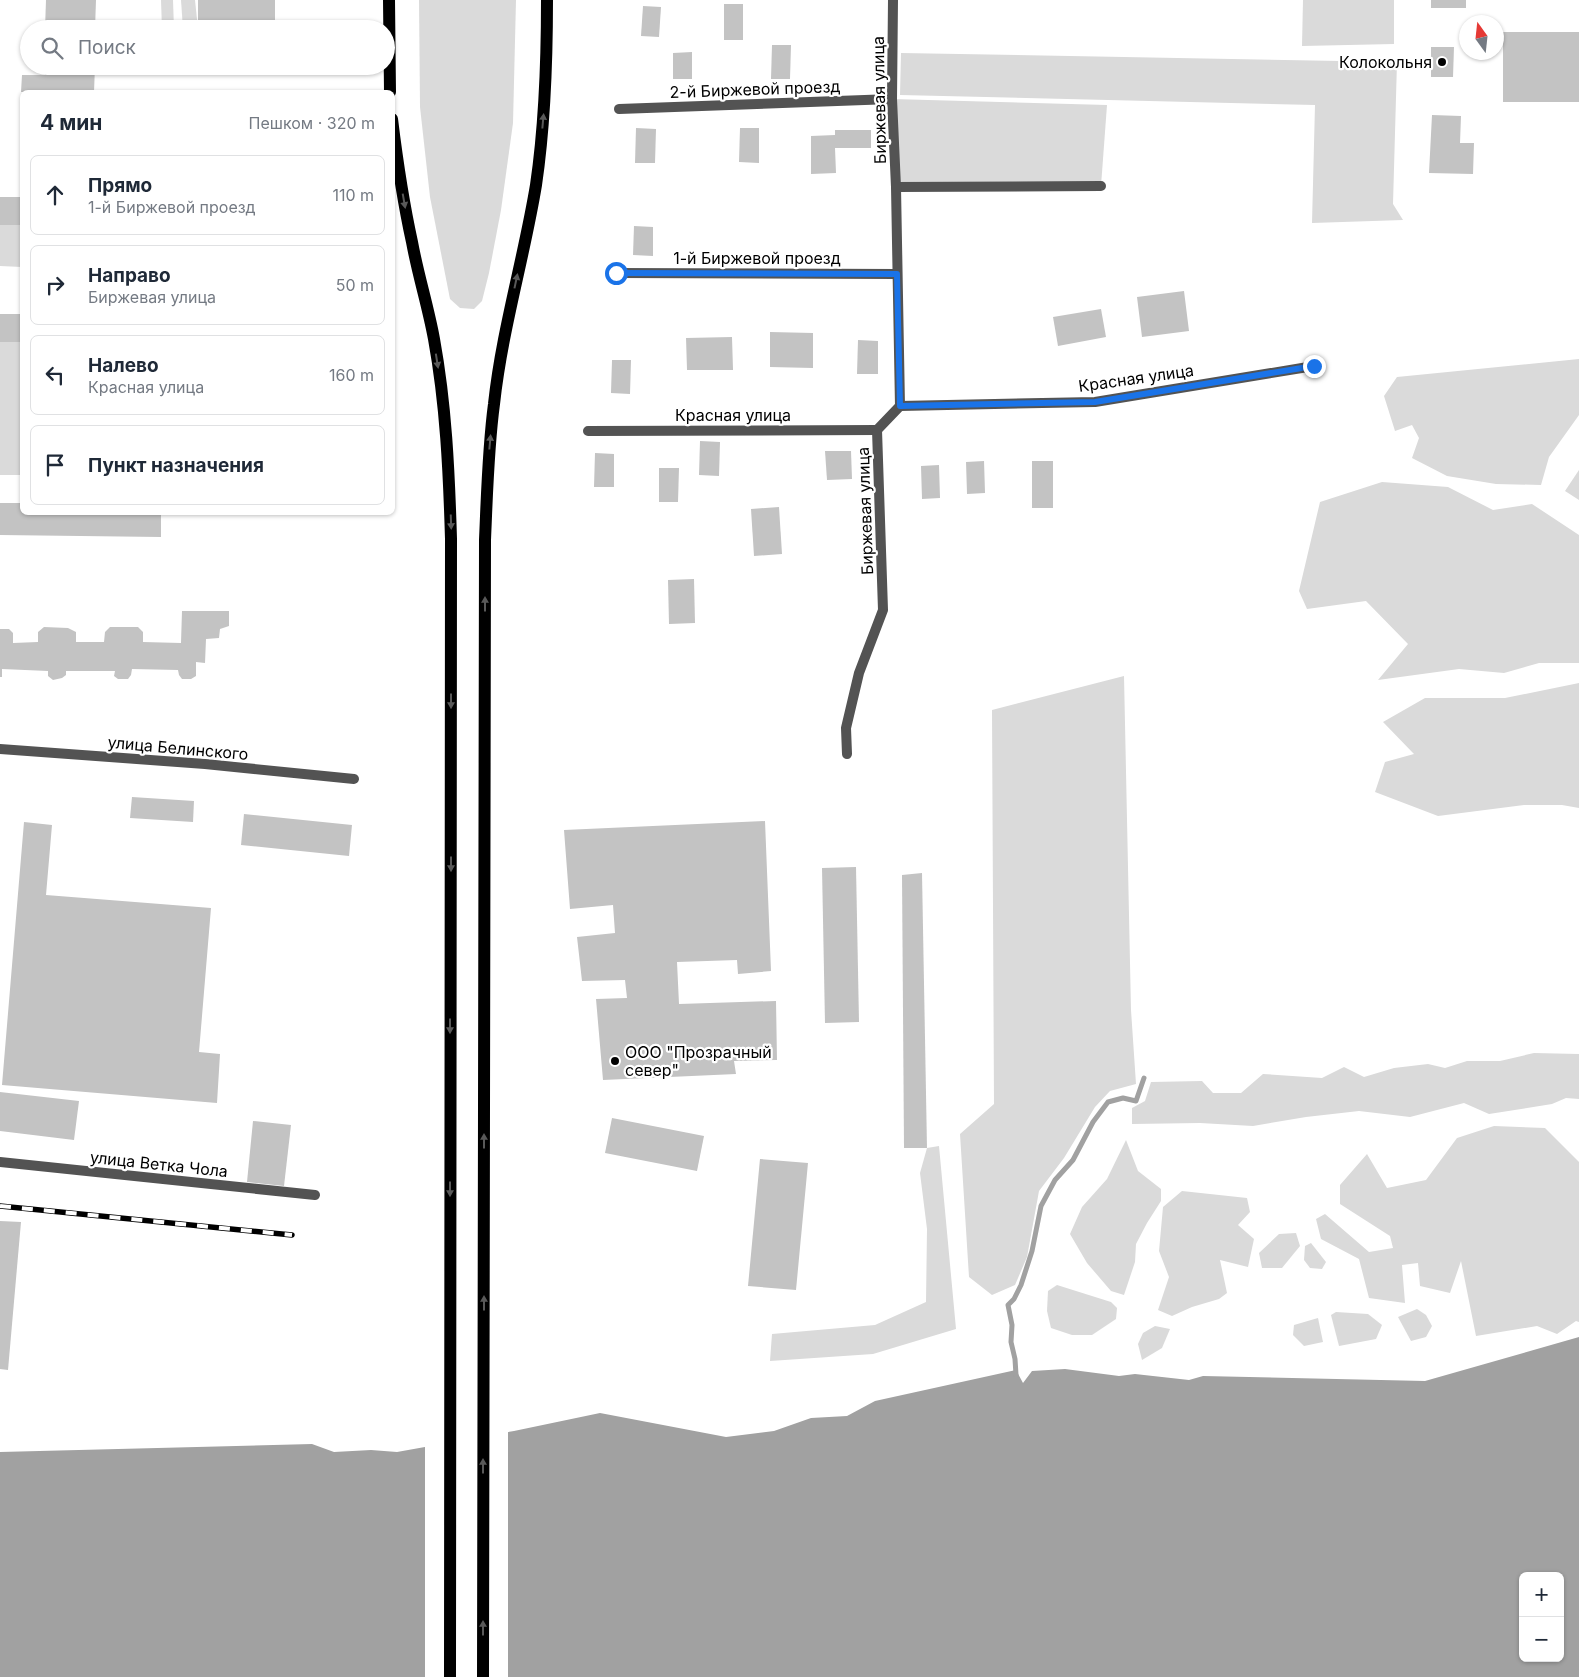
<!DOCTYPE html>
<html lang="ru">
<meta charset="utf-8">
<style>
:root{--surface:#fff;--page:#f6f6f7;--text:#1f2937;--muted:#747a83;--line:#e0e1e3}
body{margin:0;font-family:Inter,sans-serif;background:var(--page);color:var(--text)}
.controls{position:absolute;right:15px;bottom:15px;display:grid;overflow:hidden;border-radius:8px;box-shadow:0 1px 4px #0004}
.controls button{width:45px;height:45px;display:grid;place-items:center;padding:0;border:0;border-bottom:1px solid var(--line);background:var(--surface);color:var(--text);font:25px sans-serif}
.compass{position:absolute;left:1459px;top:15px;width:45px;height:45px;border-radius:50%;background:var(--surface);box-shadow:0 1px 4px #0004;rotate:345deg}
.stop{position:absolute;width:15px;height:15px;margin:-11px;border:4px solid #1a73e8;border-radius:50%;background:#fff}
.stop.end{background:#1a73e8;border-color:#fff;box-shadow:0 1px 5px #0008}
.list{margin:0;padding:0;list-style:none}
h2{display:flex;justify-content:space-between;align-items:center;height:65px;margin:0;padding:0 20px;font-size:21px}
h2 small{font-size:16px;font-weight:400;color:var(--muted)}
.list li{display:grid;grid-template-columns:32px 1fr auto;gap:15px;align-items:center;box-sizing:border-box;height:80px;margin:0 10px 10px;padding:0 10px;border:1px solid var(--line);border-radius:8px}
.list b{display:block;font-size:19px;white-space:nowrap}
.list p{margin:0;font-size:16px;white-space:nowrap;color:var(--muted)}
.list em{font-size:16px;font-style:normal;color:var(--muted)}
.icon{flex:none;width:28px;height:28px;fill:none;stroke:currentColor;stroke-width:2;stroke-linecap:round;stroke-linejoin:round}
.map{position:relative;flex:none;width:1579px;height:1677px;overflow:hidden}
.search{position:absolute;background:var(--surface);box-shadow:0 1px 4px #0004;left:20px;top:20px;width:375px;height:55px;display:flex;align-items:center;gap:12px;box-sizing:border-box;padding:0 18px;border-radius:28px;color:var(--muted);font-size:19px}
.panel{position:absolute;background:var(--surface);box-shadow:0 1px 4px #0004;left:20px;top:90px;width:375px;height:425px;border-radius:8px}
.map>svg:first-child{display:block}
</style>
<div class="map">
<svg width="1579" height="1677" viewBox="0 0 1579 1677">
<rect width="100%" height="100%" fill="#fff"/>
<!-- green -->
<g fill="#dadada">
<path d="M161,0h12l1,29h-12z"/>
<path d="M181,0h14l3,29h-15z"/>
<path d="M419,0h97l-3,123 -12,87 -12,63 -7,28 -8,8 -14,-1 -10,-9 -20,-102 -10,-90z"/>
<path d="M1303,0h91v44l-92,2z"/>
<path d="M901,53l496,9 -4,142 10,16 -91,3 3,-118 -415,-10z"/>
<path d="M892,99l215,6 -6,81 -205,1z"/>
<path d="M0,225h22v42l-22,-1z"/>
<rect x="0" y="342" width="22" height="133"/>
<path d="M1579,359v56l-30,42 -8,28 -45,-1 -49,-8 -35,-18 7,-20 -7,-13 -17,6 -11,-35 13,-19z"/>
<path d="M1579,470v30l-14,-9z"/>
<path d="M1382,482l66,5 45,23 39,-6 47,31v128h-40l-35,10 -45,-4 -81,11 30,-36 -42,-43 -59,8 -8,-18 21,-89z"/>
<path d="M1124,676l7,334 5,74 -26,7 -15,16 -31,51 -25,33 -12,66 -12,28 -23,10 -23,-18 -9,-143 34,-30 -2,-394z"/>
<path d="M1579,683v125l-17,-3h-38l-86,11 -63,-24 10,-30 29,-8 -31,-32 42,-24h80z"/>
<path d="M1534,1053l45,1v45l-13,-1 -14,6 -63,10 -25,-11 -54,14 -51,-6 -53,6 -53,9 -53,-3 -68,1v-16l13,-7 6,-19 51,-1 11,12h28l22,-19 59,4 22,-11 20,10 30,-9 34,-4 17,4 22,-7h33z"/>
<path d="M1494,1126l51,2 34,34v160l-3,-1 -19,13 -20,-8 -61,10 -15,-75 -11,32 -30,-7 -2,-23 -16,2 3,38 -36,-5 -10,-39 -38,-20 -5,-20 9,-5 44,38 24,-4 -3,-12 -50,-32v-19l27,-31 20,34 39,-8 31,-42z"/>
<path d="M1126,1140l12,31 23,18v12l-14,22 -11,21 -1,18 -11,33 -13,-4 -24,-28 -17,-29 12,-27 25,-28z"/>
<path d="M939,1146l17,183 -83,25 -103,7 2,-27 103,-9 51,-23 1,-73 -7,-56 7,-25z"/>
<path d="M1182,1191l65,7 3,14 -12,13 16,14 -6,28 -28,-7 7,33 -8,6 -27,8 -20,9 -14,-6 11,-33 -10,-26 4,-44z"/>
<path d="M1296,1233l4,13 -18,22h-20l-3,-15 20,-19z"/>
<path d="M1311,1243l15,19 -4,7 -12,-1 -6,-8 1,-14z"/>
<path d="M1057,1285l54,17 6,6 -1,11 -24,16h-20l-21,-7 -4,-17 1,-20z"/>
<path d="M1417,1309l9,6 6,11 -6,11 -15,4 -13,-24z"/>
<path d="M1336,1312l32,2 14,11 -6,14 -37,7 -8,-31z"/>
<path d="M1318,1318l5,24 -19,4 -11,-11 1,-10z"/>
<path d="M1155,1326l15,3 -8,19 -20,12 -4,-16 5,-11z"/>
</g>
<!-- water -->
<path fill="#a1a1a1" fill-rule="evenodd" d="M1579,1337v340h-1579v-225l312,-8 22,8 37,-2 26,2 117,-21 86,-18 126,24 48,-6 37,-13 36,-2 28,-15 141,-31 7,13 9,-12 33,-2 54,7 16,-2 54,6 14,-4 222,5zM1523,1576h37v82h-37z"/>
<!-- pier -->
<path fill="#fff" d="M508,1430v247h-83v-233z"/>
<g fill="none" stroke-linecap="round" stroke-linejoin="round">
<!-- stream -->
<path stroke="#a1a1a1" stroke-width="5" d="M1016,1375l-1,-16 -4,-17 1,-17 -4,-20 6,-6 7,-14 11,-34 9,-45 14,-26 18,-20 20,-38 15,-20 15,-4 13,3 8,-23"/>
</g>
<!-- building -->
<g fill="#c3c3c3">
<path d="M46,0h50l-1,29h-50z"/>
<rect x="198" y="0" width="77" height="29"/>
<rect x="1431" y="0" width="35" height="8"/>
<rect x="724" y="4" width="19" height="36"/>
<path d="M643,6l18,1 -2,30 -18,-1z"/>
<rect x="1503" y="32" width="76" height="70"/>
<path d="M772,45h19l-1,34h-19z"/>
<path d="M1431,47h23l-1,30h-22z"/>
<path d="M692,52v27h-19v-26z"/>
<path d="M45,66h50l-1,26h-73l1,-17h23z"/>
<path d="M1432,115l29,1 -1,27h14l-1,31 -44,-1z"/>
<path d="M636,128l20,1 -1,34h-20z"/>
<path d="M740,128h19v35l-20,-1z"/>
<path d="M835,130h36v18h-36l1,25 -25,1v-38l24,-1z"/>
<rect x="0" y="197" width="22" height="28"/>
<path d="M634,226l19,1v29l-20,-1z"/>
<path d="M1184,291l5,40 -47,6 -5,-40z"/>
<path d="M1101,309l5,28 -48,9 -5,-29z"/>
<rect x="0" y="314" width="22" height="28"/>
<path d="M770,332l43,1v35l-43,-1z"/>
<path d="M732,337l1,33h-46l-1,-32z"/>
<path d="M858,340l20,1v33h-21z"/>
<path d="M612,360h19l-1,34 -19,-1z"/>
<path d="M700,441l20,1 -1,34 -20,-1z"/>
<path d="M825,451h26l1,28 -25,1z"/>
<path d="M595,453l19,1v33h-20z"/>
<path d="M984,461l1,32 -18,1 -1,-32z"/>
<rect x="1032" y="461" width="21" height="47"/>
<path d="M939,465l1,33 -18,1 -1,-33z"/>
<path d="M659,468h20l-1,34h-19z"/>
<path d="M0,503h22v9h139v25l-161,-2z"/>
<path d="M779,507l3,47 -28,2 -3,-47z"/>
<path d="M694,579l1,44 -26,1 -1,-44z"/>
<path d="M182,611h47v15l-9,3 -1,9 -13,1 -1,24 -9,-1v14l-5,3h-9l-3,-4 -1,-5 -46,-1 -1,6 -3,4h-10l-4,-3 1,-5h-49v4l-4,3 -9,2 -5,-4v-5l-46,-2v8h-2v-48h9l4,4v10l25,-1v-10l6,-5 24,1 8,4v10h28l1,-10 5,-5h28l5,5v10l38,1z"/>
<path d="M132,797l62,4 -1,21 -63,-4z"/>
<path d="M244,814l108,11 -3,31 -108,-11z"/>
<path d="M765,821l6,150 -33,3 -1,-14 -60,2 2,42 97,-3 1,59 -43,1 2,13 -133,6 -7,-81 31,-1 -2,-18 -43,1 -5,-44 38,-4 -2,-28 -43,4 -6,-79z"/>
<path d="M24,822l28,3 -6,70 165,13 -12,144 21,2 -3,49 -215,-18z"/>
<path d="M856,867l3,155 -34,1 -3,-155z"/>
<path d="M922,873l5,275h-23l-2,-273z"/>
<path d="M0,1092l79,9 -5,39 -74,-9z"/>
<path d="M612,1118l92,18 -7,35 -92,-18z"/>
<path d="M253,1121l38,4 -7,61 -37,-4z"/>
<path d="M760,1159l48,4 -12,127 -48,-4z"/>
<path d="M0,1221l21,1 -13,148 -8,-1z"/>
</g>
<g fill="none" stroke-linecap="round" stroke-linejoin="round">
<!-- street -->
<g stroke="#535353" stroke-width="10">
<path d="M619,109l273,-10"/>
<path d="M896,187l205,-1"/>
<path d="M617,273l280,1"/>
<path d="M900,406l195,-4 219,-36"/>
<path d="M588,431l289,-1"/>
<path d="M0,749l205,15 149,15"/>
<path d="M847,754l-1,-26 13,-55 24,-63 -6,-180 23,-24 -4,-219 -4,-88 1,-99"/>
<path d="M0,1162l315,33"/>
</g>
<!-- primary -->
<g stroke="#000" stroke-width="12">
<path d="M389,0l1,92"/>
<path d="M392,119c5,41 11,82 20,123 6,33 16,64 22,97 12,66 15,132 17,200l-1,1138"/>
<path d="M483,1677l2,-1137c2,-45 3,-91 9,-136 8,-74 30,-146 42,-219 9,-61 11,-123 11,-185"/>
</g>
<defs>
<path id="rail" d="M0,1206l292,29"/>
</defs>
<!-- rail casing -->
<use href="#rail" stroke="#000" stroke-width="5.5"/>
<!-- rail -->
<use href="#rail" stroke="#fff" stroke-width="4" stroke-dasharray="11" stroke-linecap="butt"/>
</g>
<!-- one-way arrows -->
<defs><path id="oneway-solid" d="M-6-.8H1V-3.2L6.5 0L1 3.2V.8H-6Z" transform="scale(1.25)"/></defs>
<g fill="#595959">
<use href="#oneway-solid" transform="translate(543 121) rotate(-85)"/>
<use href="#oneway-solid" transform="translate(404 201) rotate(80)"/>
<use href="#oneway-solid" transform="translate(516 281) rotate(-78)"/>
<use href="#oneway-solid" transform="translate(437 361) rotate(81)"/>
<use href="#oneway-solid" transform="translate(490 442) rotate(-85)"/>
<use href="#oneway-solid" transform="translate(451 522) rotate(88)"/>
<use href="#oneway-solid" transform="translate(485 604) rotate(-90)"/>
<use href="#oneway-solid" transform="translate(451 701) rotate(90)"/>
<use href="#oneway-solid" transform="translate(451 864) rotate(90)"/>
<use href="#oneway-solid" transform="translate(450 1026) rotate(90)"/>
<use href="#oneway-solid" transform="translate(484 1141) rotate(-90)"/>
<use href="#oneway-solid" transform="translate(450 1189) rotate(90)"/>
<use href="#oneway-solid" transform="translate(484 1303) rotate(-90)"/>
<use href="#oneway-solid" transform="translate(483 1466) rotate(-90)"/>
<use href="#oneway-solid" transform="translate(483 1628) rotate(-90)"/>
</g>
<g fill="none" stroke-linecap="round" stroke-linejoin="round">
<!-- route -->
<path stroke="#1a73e8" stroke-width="6" d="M616,273l281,1 3,132 195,-4 219,-36"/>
</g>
<!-- markers -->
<g fill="#000" stroke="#fff" stroke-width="2">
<circle cx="1442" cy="62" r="5"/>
<circle cx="615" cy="1061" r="5"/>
</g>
<g text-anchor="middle" stroke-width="4.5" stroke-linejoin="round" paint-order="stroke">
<!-- poi labels -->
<g font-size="16" fill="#000" stroke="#fff" text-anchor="end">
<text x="1432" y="68">Колокольня</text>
<text x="625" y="1058" text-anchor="start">ООО "Прозрачный<tspan x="625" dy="18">север"</tspan></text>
</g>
<!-- street labels -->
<g font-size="16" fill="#000" stroke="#fff">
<text transform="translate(755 89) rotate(-2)" y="6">2-й Биржевой проезд</text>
<text transform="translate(879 100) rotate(-91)" y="6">Биржевая улица</text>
<text x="757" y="264">1-й Биржевой проезд</text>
<text transform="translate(1136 378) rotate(-8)" y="6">Красная улица</text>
<text x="733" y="421">Красная улица</text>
<text transform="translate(865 511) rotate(-92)" y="6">Биржевая улица</text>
<text transform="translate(178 748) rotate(5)" y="6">улица Белинского</text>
<text transform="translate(159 1164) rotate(6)" y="6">улица Ветка Чола</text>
</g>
</g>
</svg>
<div class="controls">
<button>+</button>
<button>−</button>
</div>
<svg class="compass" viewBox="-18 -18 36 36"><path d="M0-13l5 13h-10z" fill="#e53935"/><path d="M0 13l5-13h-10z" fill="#747a83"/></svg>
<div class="stop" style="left:616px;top:273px"></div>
<div class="stop end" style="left:1314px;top:366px"></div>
<div class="search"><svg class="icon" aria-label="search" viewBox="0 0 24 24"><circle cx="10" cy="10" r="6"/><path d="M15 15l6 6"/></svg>Поиск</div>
<section class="panel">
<h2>4 мин<small>Пешком · 320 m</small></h2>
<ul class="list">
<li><svg class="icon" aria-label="ahead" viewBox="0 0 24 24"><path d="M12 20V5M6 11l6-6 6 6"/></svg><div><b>Прямо</b><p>1-й Биржевой проезд</p></div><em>110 m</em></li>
<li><svg class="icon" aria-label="right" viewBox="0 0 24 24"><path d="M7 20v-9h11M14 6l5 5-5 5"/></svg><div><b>Направо</b><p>Биржевая улица</p></div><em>50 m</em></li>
<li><svg class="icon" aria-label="left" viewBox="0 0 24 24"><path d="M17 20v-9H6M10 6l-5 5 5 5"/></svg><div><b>Налево</b><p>Красная улица</p></div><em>160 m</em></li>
<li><svg class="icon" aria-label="arrive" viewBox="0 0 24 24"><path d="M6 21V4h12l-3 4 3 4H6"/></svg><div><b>Пункт назначения</b></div></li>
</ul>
</section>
</div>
